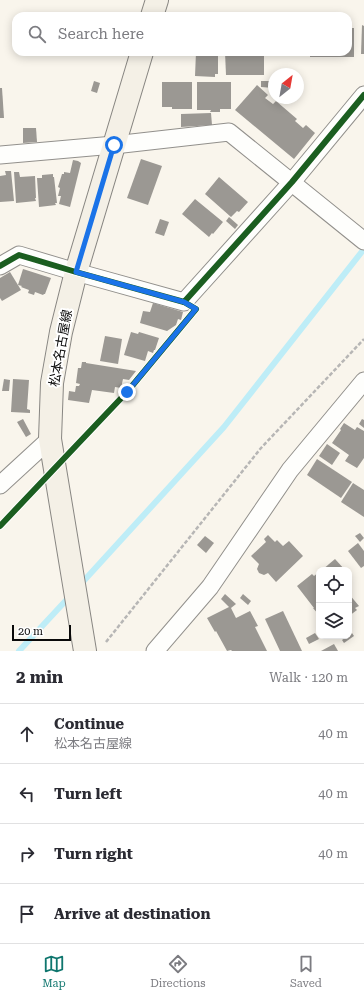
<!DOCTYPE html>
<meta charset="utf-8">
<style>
:root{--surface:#fff;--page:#f2f2f3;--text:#2b2b33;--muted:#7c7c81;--line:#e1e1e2;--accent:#0f766e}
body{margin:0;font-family:"Roboto Serif","Noto Sans JP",serif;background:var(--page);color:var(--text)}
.controls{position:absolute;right:12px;bottom:12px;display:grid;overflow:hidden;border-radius:8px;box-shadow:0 2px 10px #0003}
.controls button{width:36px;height:36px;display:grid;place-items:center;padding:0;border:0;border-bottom:1px solid var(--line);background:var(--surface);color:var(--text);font:20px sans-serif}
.compass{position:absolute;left:268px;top:68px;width:36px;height:36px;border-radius:50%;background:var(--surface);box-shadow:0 2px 10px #0003;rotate:31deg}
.scale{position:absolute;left:12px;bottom:10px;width:59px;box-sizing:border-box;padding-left:4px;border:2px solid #0a0a0a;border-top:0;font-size:11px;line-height:14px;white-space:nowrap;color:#0a0a0a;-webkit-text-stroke:3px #fff;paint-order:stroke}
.stop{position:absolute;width:12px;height:12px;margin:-9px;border:3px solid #1a73e8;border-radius:50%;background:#fff}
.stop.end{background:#1a73e8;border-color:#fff;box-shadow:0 1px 4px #0008}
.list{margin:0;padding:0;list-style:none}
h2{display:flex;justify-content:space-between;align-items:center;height:52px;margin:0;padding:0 16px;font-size:17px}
h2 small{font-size:13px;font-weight:400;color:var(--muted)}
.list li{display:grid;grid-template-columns:26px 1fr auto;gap:12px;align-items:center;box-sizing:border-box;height:60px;padding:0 16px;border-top:1px solid var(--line)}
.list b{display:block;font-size:15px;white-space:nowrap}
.list p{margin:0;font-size:13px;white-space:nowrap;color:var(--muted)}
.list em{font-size:13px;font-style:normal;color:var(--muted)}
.icon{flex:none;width:22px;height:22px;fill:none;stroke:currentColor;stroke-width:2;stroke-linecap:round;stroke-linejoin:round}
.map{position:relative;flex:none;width:364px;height:651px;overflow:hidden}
.search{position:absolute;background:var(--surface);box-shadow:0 2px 10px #0003;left:12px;right:12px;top:12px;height:44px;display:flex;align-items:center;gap:10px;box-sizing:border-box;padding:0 14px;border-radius:12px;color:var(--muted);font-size:15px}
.sheet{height:292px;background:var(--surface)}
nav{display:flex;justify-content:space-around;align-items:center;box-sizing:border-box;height:56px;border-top:1px solid var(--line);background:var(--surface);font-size:11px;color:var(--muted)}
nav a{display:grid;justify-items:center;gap:2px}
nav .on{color:var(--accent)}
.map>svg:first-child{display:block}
</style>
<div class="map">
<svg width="364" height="651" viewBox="0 0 364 651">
<rect width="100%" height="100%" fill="#f9f5ec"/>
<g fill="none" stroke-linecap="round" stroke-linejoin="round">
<!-- stream -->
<g stroke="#beedf7" stroke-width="6">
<path d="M80,585l144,-158 140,-178"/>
<path d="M19,651l52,-56"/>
</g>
</g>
<!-- building -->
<g fill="#9b9893">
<path d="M362,25l2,1v28h-3z"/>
<path d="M348,28h6v29h-44v-5h38z"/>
<path d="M196,52h22v22h-3v3l-20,-1z"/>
<path d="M225,52h39v23h-38z"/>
<path d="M94,81l6,2 -3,10 -6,-2z"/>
<path d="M261,81h13v7l-13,-1z"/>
<path d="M162,82h30v27h-20v-2h-10z"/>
<path d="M197,82h34v27h-11v3h-10l1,-2h-14z"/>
<path d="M257,85l11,10 -3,3 8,6 3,-3 21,18 -2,2 8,7 3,-3 9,8 -21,26 -59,-49z"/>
<path d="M0,88h2l2,30h-4z"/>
<path d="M211,113l1,12 -31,2v-13z"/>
<path d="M23,128h13l1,14 -14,1z"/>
<path d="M141,159l21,7 -14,39 -21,-7z"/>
<path d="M73,160l5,1 3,2 -11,44 -11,-3 2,-8h-3l2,-8 -2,-1 4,-13h2v-2l6,1z"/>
<path d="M5,171h6l3,30 -14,1v-26l6,-1z"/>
<path d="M14,172h5l1,5 15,-1 1,22h-1l1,3 -20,2z"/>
<path d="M53,174v3h1l3,26h-2l1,2 -17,2 -2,-29h5v-3z"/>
<path d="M219,177l29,25 -9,10 -2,-1 -6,6 -26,-23z"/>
<path d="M195,199l28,23 -10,12 -1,-1 -3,4 -27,-23z"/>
<path d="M229,217l9,8 -3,4 -9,-8z"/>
<path d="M160,219l9,3 -5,14 -9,-3z"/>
<path d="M23,269l28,9 -6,16h-1l-1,1 -8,-3 -1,3 -6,-2 1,-3 -8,-3 1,-1 -4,-1z"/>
<path d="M10,272l11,18 -19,11 -2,-3v-20z"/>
<path d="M153,303l30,9 -2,8 -3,-1 -2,6 -9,6 -27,-8 3,-12 7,1z"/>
<path d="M131,332l7,2 1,-2 20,6 -4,12h-1l-1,3 -5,-2 -3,10 -21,-6z"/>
<path d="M105,336l17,3 -4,25 -18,-3z"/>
<path d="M82,362h4v1l50,8 -7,9 -6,-1 -2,9 -6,-1 -1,6 -22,-3 -3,13 -21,-3 1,-9 6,1 1,-6h3l1,-2 -4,-1 2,-15h3z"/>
<path d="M4,379l6,1 -1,11h-7z"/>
<path d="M13,379l16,1 -2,29 3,1v3l-19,-1z"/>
<path d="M23,419l8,15 -5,3 -9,-15z"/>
<path d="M362,419l2,1v8l-5,-4z"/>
<path d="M344,423l11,7 2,-3 7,4v27l-7,10 -12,-7 4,-6 -17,-12 9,-13 -1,-1z"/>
<path d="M327,444l13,9 -8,12 -13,-9z"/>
<path d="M317,459l35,23 -11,16 -34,-23z"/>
<path d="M353,483l11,7v27l-23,-15z"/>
<path d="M360,533l4,5 -4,4 -5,-6z"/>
<path d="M268,535l7,7 2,-2 6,6 6,-5 14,15 -27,26 -8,-9 -4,2 -5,-2 -2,-4 2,-5 -8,-8 15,-14 -2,-3z"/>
<path d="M205,536l9,7 -8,10 -9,-8z"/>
<path d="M358,543l6,8v15l-3,2 -13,-17z"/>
<path d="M335,559l10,11h-23z"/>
<path d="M319,572v43l-6,-7h1l-17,-22 15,-12 2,2z"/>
<path d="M225,594l11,10 -5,4 5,10 14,-7 8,15 -3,1 12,24h-35l-1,-1 -4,1 -11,-20 -1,1 -8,-14 22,-11 -8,-8z"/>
<path d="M243,594l8,7 -3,4 -8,-7z"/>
<path d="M349,594l10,12 -4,2 2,2 -8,6z"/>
<path d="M283,611l19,40h-22l-15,-32z"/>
<path d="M315,633l4,6 -10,5 -3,-6z"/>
<path d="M352,633l2,3 -10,7 -2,-3z"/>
<path d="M334,644l4,7h-17z"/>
</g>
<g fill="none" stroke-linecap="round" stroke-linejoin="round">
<defs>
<g id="street">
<path d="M0,155l114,-10 115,-13 135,109"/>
<path d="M0,266l19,-11 57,17 108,30 108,-120 72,-87"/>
<path d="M0,485l50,-46"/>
<path d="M155,651l55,-64 80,-117 74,-89"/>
</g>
<g id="secondary">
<path d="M152,16l5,-16"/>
<path d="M85,651l-35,-212 2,-56 9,-51 15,-60 66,-220"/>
</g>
</defs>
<!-- street casing -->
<use href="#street" stroke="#92908c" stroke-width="19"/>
<!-- secondary casing -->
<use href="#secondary" stroke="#888682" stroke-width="24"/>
<!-- path -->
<path stroke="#b7b6b5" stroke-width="2.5" stroke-dasharray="4 2" stroke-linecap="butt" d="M106,642l155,-194 103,-109"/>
<!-- street -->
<use href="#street" stroke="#fefefc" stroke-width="17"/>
<!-- secondary -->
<use href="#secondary" stroke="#f4f0e6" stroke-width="22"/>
<defs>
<g id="cycleway">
<path d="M0,266l19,-11 57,17 108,30 108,-120 72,-87"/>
<path d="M0,526l127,-134 69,-83 -12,-7"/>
</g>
</defs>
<!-- cycleway casing -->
<use href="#cycleway" stroke="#fff" stroke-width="8"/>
<!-- cycleway -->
<use href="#cycleway" stroke="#1b5e20" stroke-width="6"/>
</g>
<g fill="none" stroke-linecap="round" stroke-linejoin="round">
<!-- route -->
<path stroke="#1a73e8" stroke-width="5" d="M114,145l-38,127 108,30 12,7 -69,83"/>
</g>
<g text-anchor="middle" stroke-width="4" stroke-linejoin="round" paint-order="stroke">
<!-- street labels -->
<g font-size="13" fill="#0a0a0a" stroke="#fff">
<text transform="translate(60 348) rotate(-80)" y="5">松本名古屋線</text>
</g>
</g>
</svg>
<div class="controls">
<button><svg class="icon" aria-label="locate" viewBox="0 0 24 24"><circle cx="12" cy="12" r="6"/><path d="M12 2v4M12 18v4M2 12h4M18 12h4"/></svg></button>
<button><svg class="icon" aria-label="layers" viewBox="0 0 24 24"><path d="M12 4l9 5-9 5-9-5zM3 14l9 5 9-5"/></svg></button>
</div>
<svg class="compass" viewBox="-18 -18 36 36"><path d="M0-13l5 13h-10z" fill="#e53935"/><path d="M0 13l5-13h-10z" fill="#7c7c81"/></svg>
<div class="scale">20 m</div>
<div class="stop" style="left:114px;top:145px"></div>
<div class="stop end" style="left:127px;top:392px"></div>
<div class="search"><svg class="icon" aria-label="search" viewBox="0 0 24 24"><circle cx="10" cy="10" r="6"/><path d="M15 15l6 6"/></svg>Search here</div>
</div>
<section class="sheet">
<h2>2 min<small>Walk · 120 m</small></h2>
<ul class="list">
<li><svg class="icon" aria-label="ahead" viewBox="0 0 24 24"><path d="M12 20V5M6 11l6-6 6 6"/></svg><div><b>Continue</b><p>松本名古屋線</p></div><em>40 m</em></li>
<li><svg class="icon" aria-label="left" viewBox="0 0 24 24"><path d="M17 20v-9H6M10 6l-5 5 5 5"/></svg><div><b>Turn left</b></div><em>40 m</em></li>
<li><svg class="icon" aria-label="right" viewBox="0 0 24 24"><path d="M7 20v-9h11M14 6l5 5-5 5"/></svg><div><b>Turn right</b></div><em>40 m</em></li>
<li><svg class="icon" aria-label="arrive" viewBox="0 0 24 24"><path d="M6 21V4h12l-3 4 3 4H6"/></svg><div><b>Arrive at destination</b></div></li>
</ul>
</section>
<nav>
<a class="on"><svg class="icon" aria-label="map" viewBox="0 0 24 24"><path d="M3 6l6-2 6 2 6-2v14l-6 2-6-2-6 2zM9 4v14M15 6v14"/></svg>Map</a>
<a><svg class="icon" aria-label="directions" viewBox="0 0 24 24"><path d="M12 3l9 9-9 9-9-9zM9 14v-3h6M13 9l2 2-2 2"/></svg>Directions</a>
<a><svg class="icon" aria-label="saved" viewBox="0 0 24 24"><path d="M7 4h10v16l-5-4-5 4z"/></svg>Saved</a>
</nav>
